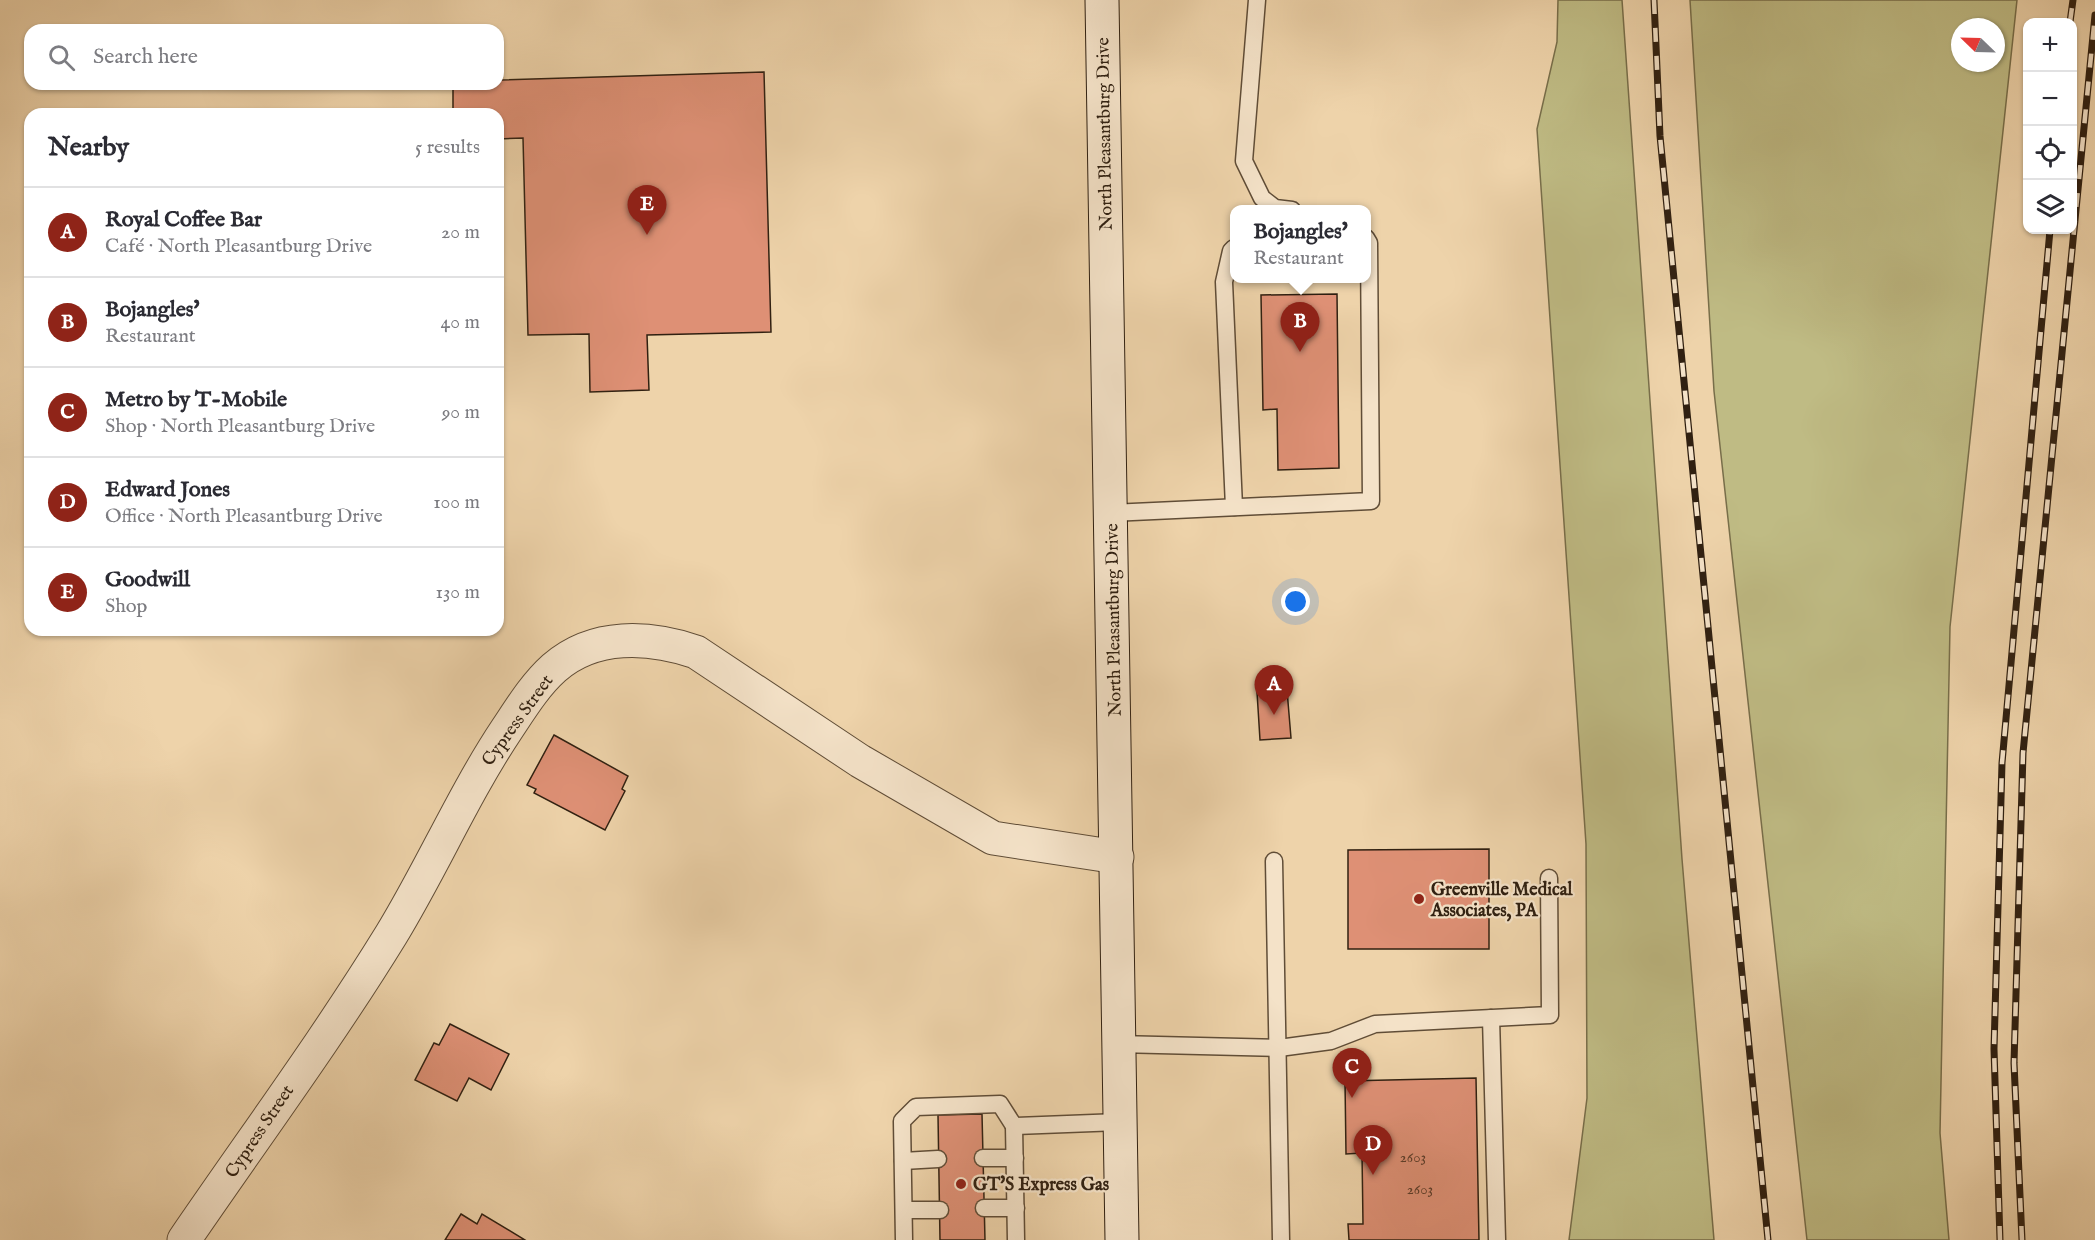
<!DOCTYPE html>
<meta charset="utf-8">
<style>
:root{--surface:#fff;--page:#f7f7f7;--text:#2b2b33;--muted:#7c7c81;--line:#e1e1e2;--accent:#8f2418}
body{margin:0;font-family:"IM FELL English",serif;background:var(--page);color:var(--text)}
.controls{position:absolute;right:18px;top:18px;display:grid;overflow:hidden;border-radius:12px;box-shadow:0 2px 4px #0004}
.controls button{width:54px;height:54px;display:grid;place-items:center;padding:0;border:0;border-bottom:2px solid var(--line);background:var(--surface);color:var(--text);font:30px sans-serif}
.compass{position:absolute;left:1951px;top:18px;width:54px;height:54px;border-radius:50%;background:var(--surface);box-shadow:0 2px 4px #0004;rotate:293deg}
.you{position:absolute;left:1296px;top:602px;width:21px;height:21px;margin:-15px;border:4px solid #fff;border-radius:50%;background:#1a73e8;box-shadow:0 0 0 9px #1a73e833}
.badge{display:grid;place-items:center;width:39px;height:39px;border-radius:50%;background:var(--accent);color:#fff;font-size:20px;font-weight:700}
.pin{position:absolute;translate:-50% -50px;filter:drop-shadow(0 2px 3px #0008)}
.pin::after{content:'';position:absolute;top:32px;width:21px;height:18px;background:inherit;clip-path:polygon(0 0,100% 0,50% 100%)}
.popup{position:absolute;left:1230px;top:205px;width:141px;height:78px;box-sizing:border-box;display:grid;place-content:center;border-radius:12px;background:var(--surface);filter:drop-shadow(0 2px 4px #0005);font-size:20px;white-space:nowrap;color:var(--muted)}
.popup b{font-size:22px;color:var(--text)}
.popup::after{content:'';position:absolute;left:50%;top:100%;margin-left:-12px;border:12px solid transparent;border-top-color:var(--surface)}
.list{margin:0;padding:0;list-style:none}
h2{display:flex;justify-content:space-between;align-items:center;height:78px;margin:0;padding:0 24px;font-size:26px}
h2 small{font-size:20px;font-weight:400;color:var(--muted)}
.list li{display:grid;grid-template-columns:39px 1fr auto;gap:18px;align-items:center;box-sizing:border-box;height:90px;padding:0 24px;border-top:2px solid var(--line)}
.list b{display:block;font-size:22px;white-space:nowrap}
.list p{margin:0;font-size:20px;white-space:nowrap;color:var(--muted)}
.list em{font-size:20px;font-style:normal;color:var(--muted)}
.icon{flex:none;width:33px;height:33px;fill:none;stroke:currentColor;stroke-width:2;stroke-linecap:round;stroke-linejoin:round}
.map{position:relative;flex:none;width:2095px;height:1240px;overflow:hidden}
.search{position:absolute;background:var(--surface);box-shadow:0 2px 4px #0004;left:24px;top:24px;width:480px;height:66px;display:flex;align-items:center;gap:15px;box-sizing:border-box;padding:0 21px;border-radius:18px;color:var(--muted);font-size:22px}
.panel{position:absolute;background:var(--surface);box-shadow:0 2px 4px #0004;left:24px;top:108px;width:480px;height:528px;border-radius:18px}
.map>svg:first-child{display:block}
</style>
<div class="map">
<svg width="2095" height="1240" viewBox="0 0 2095 1240">
<rect width="100%" height="100%" fill="#eed3aa"/>
<filter id="stains"><feTurbulence type="fractalNoise" baseFrequency=".00333" numOctaves="4"/><feColorMatrix values="0 0 0 0 .2 0 0 0 0 .09 0 0 0 0 .02 0 0 0 .5 -.17"/></filter>
<radialGradient id="worn" r=".72"><stop offset=".6" stop-color="#630" stop-opacity="0"/><stop offset="1" stop-color="#630" stop-opacity=".3"/></radialGradient>
<!-- green -->
<g fill="#bfbb84" stroke="#786e4a" stroke-width="1.5" fill-rule="evenodd">
<path d="M1558,0h64l60,859 32,381h-145l18,-142 -1,-254 -49,-715 20,-87z"/>
<path d="M1690,0h327l-67,627 -10,506 9,107h-142l-93,-849zM1960,27h36v36h-36z"/>
</g>
<!-- building -->
<g fill="#de9075" stroke="#302011" stroke-width="1.5">
<path d="M764,72l7,260 -124,3 2,55 -59,2 -1,-58 -61,1 -5,-197 -25,1v-25h-45v-30h45v-4z"/>
<path d="M1337,294l2,174 -61,2 -1,-61 -14,1 -2,-115z"/>
<path d="M1287,690l4,48 -31,2 -3,-48z"/>
<path d="M554,735l74,41 -6,13 3,2 -20,39 -71,-37 2,-4 -9,-4z"/>
<path d="M1489,849v100h-141v-99z"/>
<path d="M450,1024l59,30 -18,36 -22,-12 -12,23 -42,-21 19,-37 5,2z"/>
<path d="M1476,1078l3,162h-130l-1,-16h15l-1,-71 -16,1 -1,-73z"/>
<path d="M982,1114l3,126h-45l-2,-125z"/>
<path d="M461,1214l16,10 5,-10 43,26h-80z"/>
</g>
<g fill="none" stroke-linecap="round" stroke-linejoin="round">
<defs>
<g id="lane">
<path d="M1257,0l-13,161 18,37 13,10 17,2"/>
<path d="M1234,507l-10,-225 7,-31 3,-3"/>
<path d="M1111,513l260,-12 -2,-258 -3,-5"/>
<path d="M1274,861l7,379"/>
<path d="M1491,1018l6,222"/>
<path d="M1117,1044l162,4 52,-7 44,-17 175,-9 -1,-137"/>
<path d="M1014,1126l2,114"/>
<path d="M983,1158h32"/>
<path d="M903,1161l35,-2"/>
<path d="M984,1208h32"/>
<path d="M904,1210h36"/>
<path d="M904,1240l-2,-119 14,-14 84,-3 14,22 105,-4"/>
</g>
<path id="street" d="M184,1240c69,-101 143,-201 207,-305 41,-67 72,-140 116,-206 14,-21 28,-44 47,-61 40,-35 95,-32 142,-16l164,109 133,77 124,19"/>
<path id="secondary" d="M1102,0l20,1240"/>
</defs>
<!-- lane casing -->
<use href="#lane" stroke="#604d37" stroke-width="19"/>
<!-- street casing -->
<use href="#street" stroke="#604d37" stroke-width="35"/>
<!-- secondary casing -->
<use href="#secondary" stroke="#302011" stroke-width="35"/>
<!-- lane -->
<use href="#lane" stroke="#f4e2c8" stroke-width="16"/>
<!-- street -->
<use href="#street" stroke="#f4e2c8" stroke-width="33"/>
<!-- secondary -->
<use href="#secondary" stroke="#f4e2c8" stroke-width="33"/>
<defs>
<g id="rail">
<path d="M1654,0l6,136 108,1104"/>
<path d="M2070,22l3,-22"/>
<path d="M2000,1240l-6,-191 8,-286 48,-533"/>
<path d="M2022,1240l-8,-177 9,-310 72,-738"/>
</g>
</defs>
<!-- rail casing -->
<use href="#rail" stroke="#302011" stroke-width="7"/>
<!-- rail -->
<use href="#rail" stroke="#f4e2c8" stroke-width="4.5" stroke-dasharray="14" stroke-linecap="butt"/>
</g>
<!-- markers -->
<g fill="#8f2418" stroke="#f4e2c8" stroke-width="2">
<circle cx="1419" cy="899" r="6"/>
<circle cx="961" cy="1184" r="6"/>
</g>
<g text-anchor="middle" stroke-width="4.5" stroke-linejoin="round" paint-order="stroke">
<!-- number labels -->
<g font-size="15" fill="#5c3c2a">
<text x="1413" y="1162">2603</text>
<text x="1420" y="1194">2603</text>
</g>
<!-- street labels -->
<g font-size="18" fill="#302011" stroke="#f4e2c8">
<text transform="translate(1104 134) rotate(-91)" y="6">North Pleasantburg Drive</text>
<text transform="translate(1113 620) rotate(-91)" y="6">North Pleasantburg Drive</text>
<text transform="translate(517 720) rotate(-54)" y="6">Cypress Street</text>
<text transform="translate(259 1131) rotate(-56)" y="6">Cypress Street</text>
</g>
<!-- poi labels -->
<g font-size="18" font-weight="bold" fill="#302011" stroke="#f4e2c8" text-anchor="start">
<text x="1431" y="895">Greenville Medical<tspan x="1431" dy="21">Associates, PA</tspan></text>
<text x="973" y="1190">GT'S Express Gas</text>
</g>
</g>
<rect width="100%" height="100%" filter="url(#stains)"/>
<rect width="100%" height="100%" fill="url(#worn)"/>
</svg>
<div class="controls">
<button>+</button>
<button>−</button>
<button><svg class="icon" aria-label="locate" viewBox="0 0 24 24"><circle cx="12" cy="12" r="6"/><path d="M12 2v4M12 18v4M2 12h4M18 12h4"/></svg></button>
<button><svg class="icon" aria-label="layers" viewBox="0 0 24 24"><path d="M12 4l9 5-9 5-9-5zM3 14l9 5 9-5"/></svg></button>
</div>
<svg class="compass" viewBox="-18 -18 36 36"><path d="M0-13l5 13h-10z" fill="#e53935"/><path d="M0 13l5-13h-10z" fill="#7c7c81"/></svg>
<div class="you"></div>
<div class="pin badge" style="left:1274px;top:715px">A</div>
<div class="pin badge" style="left:1300px;top:352px">B</div>
<div class="popup"><b>Bojangles'</b>Restaurant</div>
<div class="pin badge" style="left:1352px;top:1098px">C</div>
<div class="pin badge" style="left:1373px;top:1175px">D</div>
<div class="pin badge" style="left:647px;top:235px">E</div>
<div class="search"><svg class="icon" aria-label="search" viewBox="0 0 24 24"><circle cx="10" cy="10" r="6"/><path d="M15 15l6 6"/></svg>Search here</div>
<section class="panel">
<h2>Nearby<small>5 results</small></h2>
<ul class="list">
<li><span class="badge">A</span><div><b>Royal Coffee Bar</b><p>Café · North Pleasantburg Drive</p></div><em>20 m</em></li>
<li><span class="badge">B</span><div><b>Bojangles'</b><p>Restaurant</p></div><em>40 m</em></li>
<li><span class="badge">C</span><div><b>Metro by T-Mobile</b><p>Shop · North Pleasantburg Drive</p></div><em>90 m</em></li>
<li><span class="badge">D</span><div><b>Edward Jones</b><p>Office · North Pleasantburg Drive</p></div><em>100 m</em></li>
<li><span class="badge">E</span><div><b>Goodwill</b><p>Shop</p></div><em>130 m</em></li>
</ul>
</section>
</div>
